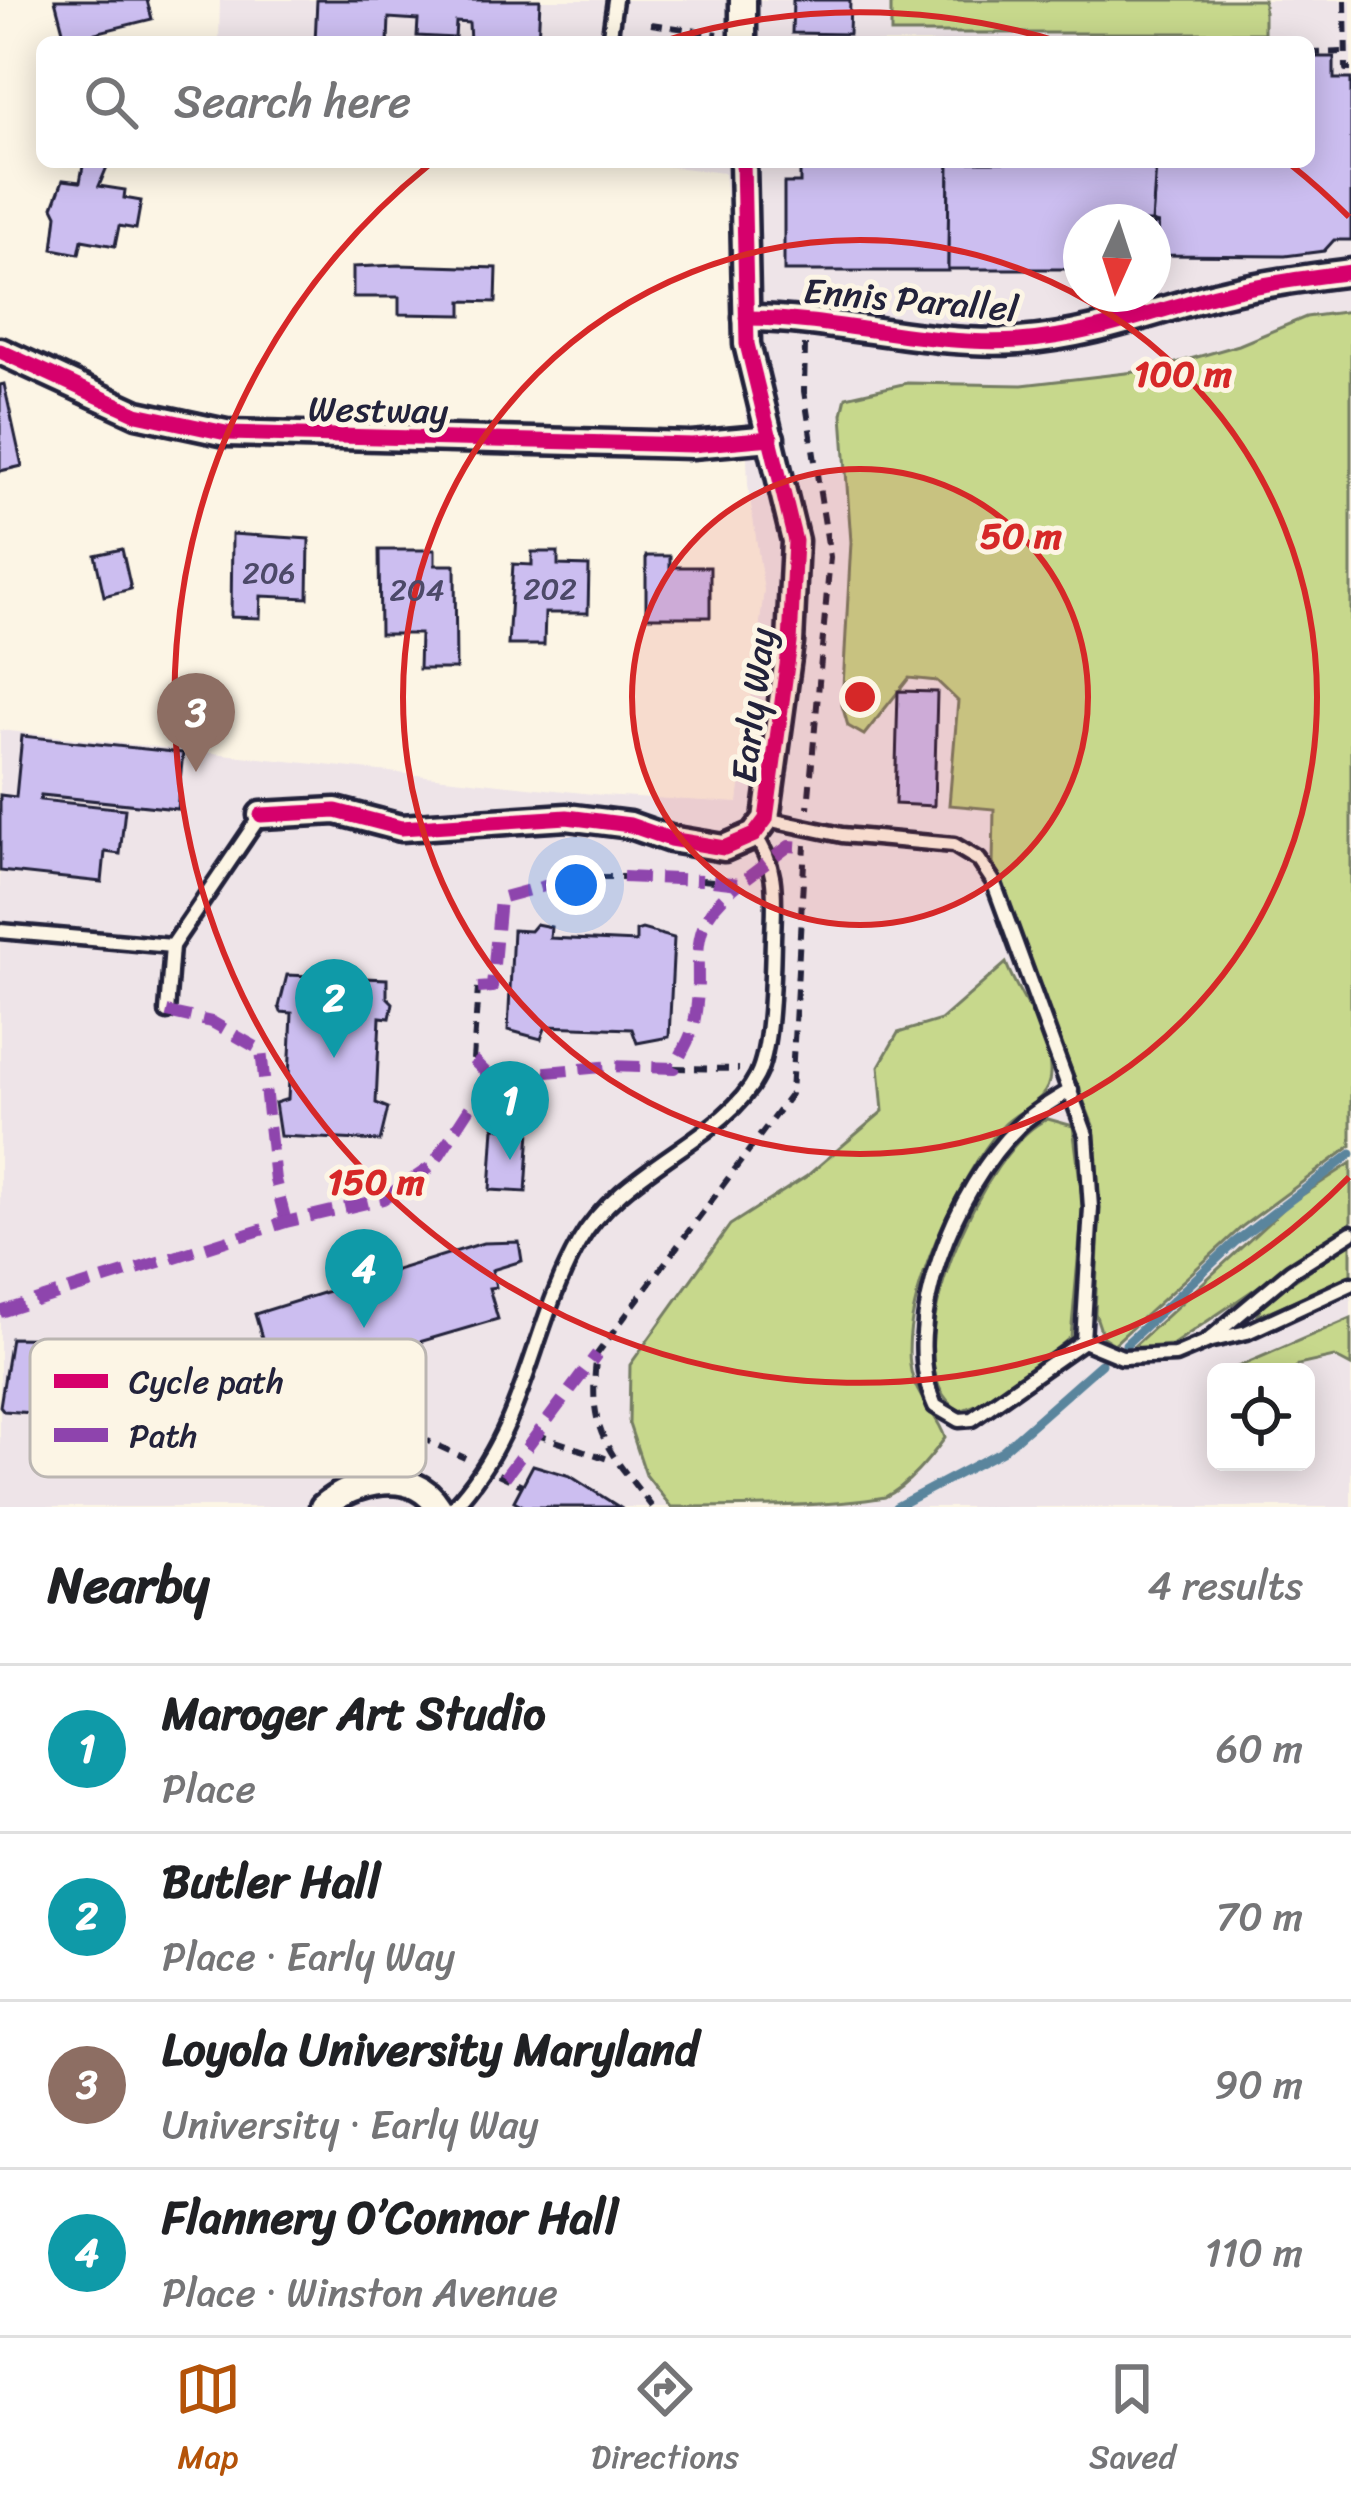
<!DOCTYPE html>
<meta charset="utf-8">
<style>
:root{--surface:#fff;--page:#f6f6f6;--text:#202124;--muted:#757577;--line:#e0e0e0;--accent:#b45309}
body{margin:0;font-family:Sriracha,sans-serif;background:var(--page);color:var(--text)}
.controls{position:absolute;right:36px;bottom:36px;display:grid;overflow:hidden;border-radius:18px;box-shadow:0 6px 30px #0003}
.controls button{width:108px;height:108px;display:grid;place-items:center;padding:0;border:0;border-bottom:3px solid var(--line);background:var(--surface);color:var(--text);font:60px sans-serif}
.compass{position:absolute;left:1063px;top:204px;width:108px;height:108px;border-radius:50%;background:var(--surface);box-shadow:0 6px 30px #0003;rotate:183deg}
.you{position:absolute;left:576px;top:885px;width:42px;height:42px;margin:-30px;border:9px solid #fff;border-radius:50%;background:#1a73e8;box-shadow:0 0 0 18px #1a73e833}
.badge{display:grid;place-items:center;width:78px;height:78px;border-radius:50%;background:var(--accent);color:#fff;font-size:39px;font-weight:700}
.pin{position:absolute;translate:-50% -99px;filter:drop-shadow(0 3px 6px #0008)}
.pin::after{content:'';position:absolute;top:63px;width:42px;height:36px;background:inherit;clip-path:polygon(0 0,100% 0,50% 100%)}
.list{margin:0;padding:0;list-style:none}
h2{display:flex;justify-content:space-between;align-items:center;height:156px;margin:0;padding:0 48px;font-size:51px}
h2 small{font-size:39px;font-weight:400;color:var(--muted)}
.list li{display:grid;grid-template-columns:78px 1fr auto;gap:36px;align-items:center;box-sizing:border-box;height:168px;padding:0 48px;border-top:3px solid var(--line)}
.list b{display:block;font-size:45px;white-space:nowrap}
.list p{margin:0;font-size:39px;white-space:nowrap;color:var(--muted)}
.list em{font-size:39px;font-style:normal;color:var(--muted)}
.icon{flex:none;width:66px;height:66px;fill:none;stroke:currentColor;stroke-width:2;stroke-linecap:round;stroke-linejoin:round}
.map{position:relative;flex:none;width:1351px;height:1507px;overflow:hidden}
.search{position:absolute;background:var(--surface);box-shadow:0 6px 30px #0003;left:36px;right:36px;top:36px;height:132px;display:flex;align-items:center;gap:30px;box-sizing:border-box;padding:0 42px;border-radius:18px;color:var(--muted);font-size:45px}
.sheet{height:828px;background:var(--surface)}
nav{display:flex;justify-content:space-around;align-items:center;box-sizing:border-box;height:168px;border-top:3px solid var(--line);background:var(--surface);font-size:33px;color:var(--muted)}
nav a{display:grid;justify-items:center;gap:6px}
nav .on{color:var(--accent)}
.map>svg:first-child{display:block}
</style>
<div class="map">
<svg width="1351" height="1507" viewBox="0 0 1351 1507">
<rect width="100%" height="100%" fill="#fcf5e5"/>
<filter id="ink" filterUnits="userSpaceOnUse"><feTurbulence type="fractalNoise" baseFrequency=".00833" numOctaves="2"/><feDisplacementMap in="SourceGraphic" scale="24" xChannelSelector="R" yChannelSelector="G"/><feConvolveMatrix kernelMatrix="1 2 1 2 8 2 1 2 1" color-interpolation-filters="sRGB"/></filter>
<g filter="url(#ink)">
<!-- built -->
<path fill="#eee4e8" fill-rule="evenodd" d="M220,0h1131v1507h-1351v-777l602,65 136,8 26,-213 -16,-105 -4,-108 -20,-204 -91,-11h676v-120h-1090zM1081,222h72v72h-72zM1216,1372h90v90h-90z"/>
<!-- green -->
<g fill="#c7d88c" stroke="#747d64" stroke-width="3">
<rect x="891" y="0" width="373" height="33"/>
<path d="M1351,311v835l-108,80 -129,118 -11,-7 -8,-24 4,-87 -5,-98 -101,-263 1,-56 -45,-4 9,-104 -21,-20 -28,-3 -45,57 -16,-9 -6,-21 9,-163 -9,-128 4,-17 61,-14 115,2 130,-15 87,-25 67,-28z"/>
<path d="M1006,963c13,36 46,71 44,111 -1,29 -30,34 -47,52 -44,49 -102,173 -93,239 4,33 27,47 35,73 -15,20 -37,48 -60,59 -52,10 -156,10 -214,10l-25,-32 -17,-51 1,-59 100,-140 77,-49 76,-65 -4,-45 19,-33 43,-13z"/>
<path d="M1048,1119l25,7 10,79 -12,132 -74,60 -37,14c-78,-45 28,-271 88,-292z"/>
<path d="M1351,1163v61l-179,121 -40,3 158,-145z"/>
<path d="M1351,1242v34l-95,41 10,-17z"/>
<path d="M1351,1318v48l-17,-9 -36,8 -6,7h-66z"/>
</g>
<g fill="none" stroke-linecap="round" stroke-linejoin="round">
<!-- stream -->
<g stroke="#5a859d" stroke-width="9">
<path d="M1126,1344l109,-102 116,-88"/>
<path d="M896,1507l106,-56 99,-87"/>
</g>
</g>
<!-- building -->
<g fill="#ccbef0" stroke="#22223b" stroke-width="3">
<path d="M55,0h92l5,19 -57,14 2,9h-31z"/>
<path d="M317,0h223l-2,42h-68l-1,-19 -13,-1 -1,16 -38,-2 1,-16 -29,-2 -1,24h-73z"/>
<path d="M793,0h57l-1,34 -57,-1z"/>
<path d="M1309,57h25v22h17v161h-17l-10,11 -39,5 -125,-1 -2,-31 -6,-2 4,-60h153z"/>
<path d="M76,162h33l-10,24 26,4 -1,8 17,3 -5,28 -17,-3 -4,20 -33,-6 -3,14 -26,-5 4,-34 -4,-8 10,-27 17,2 3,-16z"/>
<path d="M800,162h149l-1,109h-164v-88h16z"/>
<path d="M949,162h207l-4,60h-71v47h-133z"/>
<path d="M1153,224h5l2,45h-7z"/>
<path d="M399,265l98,3 -1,34 -34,-1v14l-63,-1v-17h-46v-30z"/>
<path d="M4,384l18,82 -22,5v-86z"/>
<path d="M232,534l77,5 -1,59 -47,-2 -1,22 -29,-1z"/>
<path d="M122,549l9,40 -27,7 -9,-41z"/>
<path d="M379,550h56v15h20l1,104h-37l1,-35h-40z"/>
<path d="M532,552h26v13l31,1 -1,47h-43l-1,32h-36l5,-81 19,1z"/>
<path d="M646,556h24v11h40v50h-64z"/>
<path d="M898,691l39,1 -3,114 -39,-2z"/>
<path d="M184,715l23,4 -3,22 -23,-2z"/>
<path d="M22,736l161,17 -6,56 -136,-14 -1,5 85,9 -5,45 -15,-2 -3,30 -102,-11v-76l16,2z"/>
<path d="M536,924l15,3 -1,11 86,4v-11l6,-2 32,9 -5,99 -32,6 -5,-14 -86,-3 -5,13 -33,-9 5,-100 17,1z"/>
<path d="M287,975l100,4v18l6,6 -3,15 -10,-1 -4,86 12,5 -8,33 -100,-5 -5,-33 13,-4 4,-86 -11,-1 -2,-5z"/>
<path d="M494,1127l36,3 -4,62 -36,-2z"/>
<path d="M519,1242l3,19 -30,9 4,17 -7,1 9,31 -188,55 -12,26 22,11 -9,17 -145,-2v-4l-162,-11 -4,-5 11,-68 76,1 143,16 34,-10 -9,-31 228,-71z"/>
<path d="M533,1465l37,11 49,31h-94l-11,-6z"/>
</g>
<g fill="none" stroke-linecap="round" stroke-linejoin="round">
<defs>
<g id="service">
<path d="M609,42l6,-42"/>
<path d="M766,819l76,16 112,10 25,15 14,21 93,254 5,73 -8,133 39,16 53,-2 31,-13 85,-71 60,-38"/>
<path d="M0,931l172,15 89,-131"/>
<path d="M167,1012l5,-66"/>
<path d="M1071,1090c-18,11 -38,22 -53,37 -61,59 -120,197 -83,279l24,14 13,-1 111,-78"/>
<path d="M1208,1341l39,-9 104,-48"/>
<path d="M453,1507c74,-78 76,-175 125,-263 43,-77 147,-105 179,-168 15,-29 15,-102 16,-137 1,-39 6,-72 -19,-104"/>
</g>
<g id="minor">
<path d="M743,42v-42"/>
<path d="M746,318c91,0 182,29 273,23 70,-5 130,-28 196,-46 45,-11 90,-17 136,-23"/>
<path d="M0,351l137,63 89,19 466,12 79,-7"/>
<path d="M261,815l75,-4 65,17 166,-11 63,8 40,14 54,9 30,-13 12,-16 24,-176 5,-102 -48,-197 -4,-182"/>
<path d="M323,1507c30,-26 90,-42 115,0"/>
</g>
</defs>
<!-- service casing -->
<use href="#service" stroke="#22223b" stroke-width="21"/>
<!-- minor casing -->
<use href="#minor" stroke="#22223b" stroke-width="33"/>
<!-- path -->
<g stroke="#22223b" stroke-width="6" stroke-dasharray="12 9" stroke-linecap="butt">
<path d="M1345,0l1,69h5"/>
<path d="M651,24l67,10"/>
<path d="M1309,53l37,-1"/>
<path d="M805,345l-1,46 26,166 -22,251"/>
<path d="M578,877h45"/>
<path d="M702,880l11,1"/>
<path d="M473,1060l5,-72"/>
<path d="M674,1068l65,1"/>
<path d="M305,1385l160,73"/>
<path d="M535,1434l73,25"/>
<path d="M498,1474l24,11"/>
<path d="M652,1507c-44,-58 -66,-74 -55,-153l194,-260 14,-249"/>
</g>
<!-- service -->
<use href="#service" stroke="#fcf5e5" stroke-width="12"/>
<!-- minor -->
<use href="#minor" stroke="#fcf5e5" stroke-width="24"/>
<!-- quiet -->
<g stroke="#8e44ad" stroke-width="12" stroke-dasharray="24 12" stroke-linecap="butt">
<path d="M623,877l79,3"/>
<path d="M713,881l26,3 50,-38 16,1"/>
<path d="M478,988l14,-1 8,-89 78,-21"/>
<path d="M167,1012l45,10 49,28 14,130 11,42"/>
<path d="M473,1060l31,30"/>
<path d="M0,1312l286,-90 97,-23 49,-33 41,-63 64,-30 75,-7 62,2c7,-15 17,-29 20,-45 13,-61 -16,-93 45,-139"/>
<path d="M505,1477l92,-123"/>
</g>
<defs>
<g id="cycleway">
<path d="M746,318c91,0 182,29 273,23 70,-5 130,-28 196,-46 45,-11 90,-17 136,-23"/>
<path d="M0,351l137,63 89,19 466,12 79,-7"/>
<path d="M261,815l75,-4 65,17 166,-11 63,8 40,14 54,9 30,-13 12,-16 24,-176 5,-102 -48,-197 -4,-182"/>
</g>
</defs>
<!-- cycleway casing -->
<use href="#cycleway" stroke="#fcf5e5" stroke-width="22"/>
<!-- cycleway -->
<use href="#cycleway" stroke="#d6006c" stroke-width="15"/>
</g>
</g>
<!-- distance rings -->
<circle cx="860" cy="697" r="228" fill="#d62828" fill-opacity=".12"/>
<g fill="none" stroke="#d62828" stroke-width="6">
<circle cx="860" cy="697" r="228"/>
<circle cx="860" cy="697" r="457"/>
<path d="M1349 1177A685 685 0 1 1 429 165M660 42A685 685 0 0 1 1060 42M1291 165A685 685 0 0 1 1349 217"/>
</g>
<g text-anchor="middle" stroke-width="10" stroke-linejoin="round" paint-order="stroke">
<!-- number labels -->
<g font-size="30" fill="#4c4968">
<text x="269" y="583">206</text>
<text x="550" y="599">202</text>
<text x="417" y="600">204</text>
</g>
<!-- street labels -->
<g font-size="36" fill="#22223b" stroke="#fcf5e5">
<text transform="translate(911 299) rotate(5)" y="13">Ennis Parallel</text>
<text transform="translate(378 409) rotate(1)" y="13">Westway</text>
<text transform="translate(752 705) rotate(-83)" y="13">Early Way</text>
</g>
</g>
<!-- legend -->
<rect x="30" y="1339" width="396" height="138" rx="18" fill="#fcf5e5" stroke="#bbb6b2" stroke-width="3"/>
<rect x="54" y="1374" width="54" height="14" fill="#d6006c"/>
<rect x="54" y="1428" width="54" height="14" fill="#8e44ad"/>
<g font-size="33" fill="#22223b">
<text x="129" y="1393">Cycle path</text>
<text x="129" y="1447">Path</text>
</g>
<circle cx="860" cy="697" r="18" fill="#d62828" stroke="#fcf5e5" stroke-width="6"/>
<g font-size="36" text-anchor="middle" font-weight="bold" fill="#d62828" stroke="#fcf5e5" stroke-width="10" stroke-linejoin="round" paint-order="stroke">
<text x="1183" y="386">100 m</text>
<text x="1021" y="548">50 m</text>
<text x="376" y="1194">150 m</text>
</g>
</svg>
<div class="controls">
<button><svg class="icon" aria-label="locate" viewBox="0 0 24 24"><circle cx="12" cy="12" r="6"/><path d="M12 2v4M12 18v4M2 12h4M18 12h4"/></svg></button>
</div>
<svg class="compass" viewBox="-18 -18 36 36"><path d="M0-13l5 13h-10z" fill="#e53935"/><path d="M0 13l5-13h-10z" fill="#757577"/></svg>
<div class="you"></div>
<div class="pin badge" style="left:510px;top:1160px;background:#0f9aa8">1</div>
<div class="pin badge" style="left:334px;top:1058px;background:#0f9aa8">2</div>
<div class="pin badge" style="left:196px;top:772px;background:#8d6e63">3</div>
<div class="pin badge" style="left:364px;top:1328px;background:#0f9aa8">4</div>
<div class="search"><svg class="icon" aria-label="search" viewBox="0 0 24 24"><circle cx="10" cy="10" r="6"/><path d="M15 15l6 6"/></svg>Search here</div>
</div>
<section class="sheet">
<h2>Nearby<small>4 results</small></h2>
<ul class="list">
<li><span class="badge" style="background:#0f9aa8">1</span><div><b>Maroger Art Studio</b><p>Place</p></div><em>60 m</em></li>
<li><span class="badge" style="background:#0f9aa8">2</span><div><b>Butler Hall</b><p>Place · Early Way</p></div><em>70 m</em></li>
<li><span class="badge" style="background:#8d6e63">3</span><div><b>Loyola University Maryland</b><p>University · Early Way</p></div><em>90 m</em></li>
<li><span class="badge" style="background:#0f9aa8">4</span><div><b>Flannery O’Connor Hall</b><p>Place · Winston Avenue</p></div><em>110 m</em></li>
</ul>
</section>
<nav>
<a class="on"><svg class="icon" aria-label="map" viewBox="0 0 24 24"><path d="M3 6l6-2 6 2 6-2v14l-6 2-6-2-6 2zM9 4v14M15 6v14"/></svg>Map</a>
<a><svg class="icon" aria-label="directions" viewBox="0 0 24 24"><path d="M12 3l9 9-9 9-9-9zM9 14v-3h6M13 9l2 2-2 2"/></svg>Directions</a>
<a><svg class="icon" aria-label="saved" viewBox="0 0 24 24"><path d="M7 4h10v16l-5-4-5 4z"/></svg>Saved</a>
</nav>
